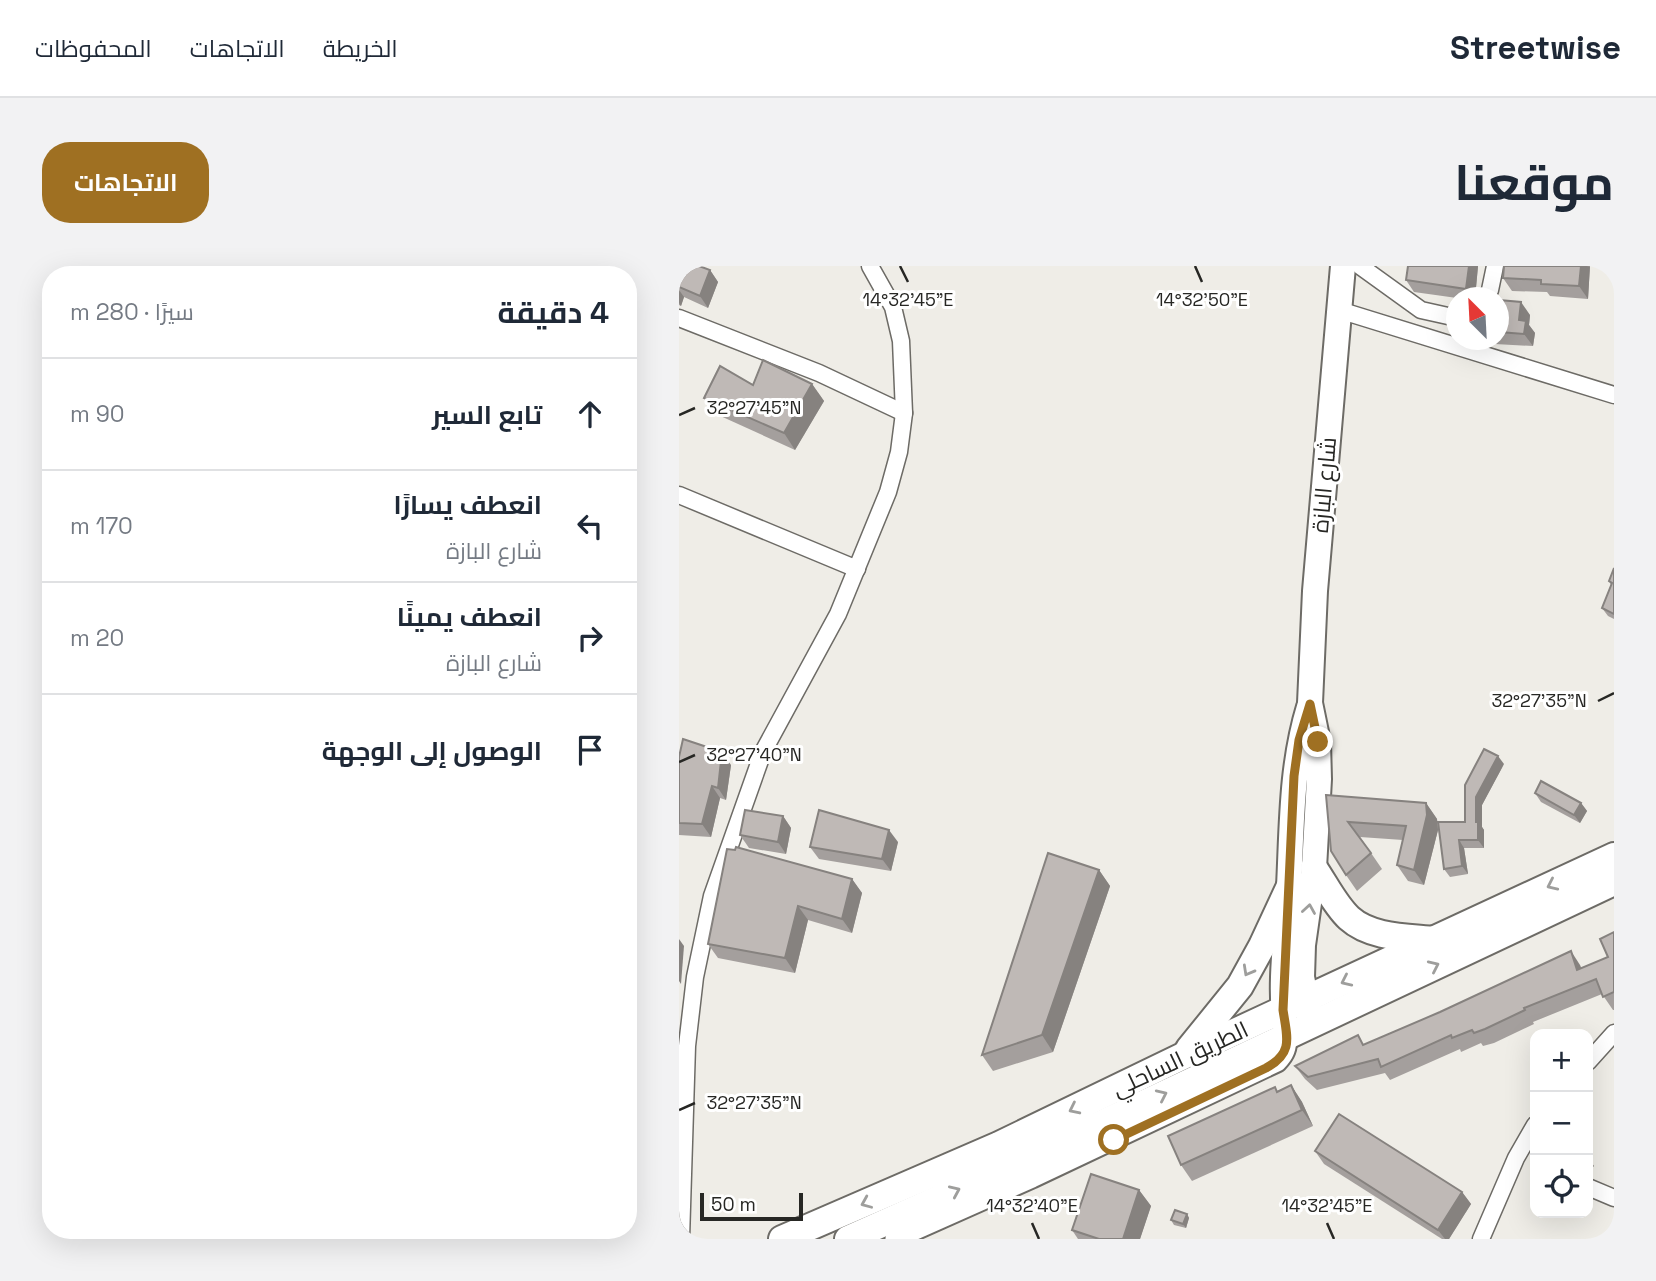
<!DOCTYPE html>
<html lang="ar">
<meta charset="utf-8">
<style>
:root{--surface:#fff;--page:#f2f2f3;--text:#1f2937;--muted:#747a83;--line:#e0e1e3;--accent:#9f7022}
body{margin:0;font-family:"Space Grotesk",Cairo,sans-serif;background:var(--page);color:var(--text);direction:rtl}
.controls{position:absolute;right:21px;bottom:21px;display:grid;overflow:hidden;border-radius:14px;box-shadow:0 7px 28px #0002}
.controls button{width:63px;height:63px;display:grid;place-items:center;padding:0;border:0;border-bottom:2px solid var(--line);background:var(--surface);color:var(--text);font:35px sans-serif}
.compass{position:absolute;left:767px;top:21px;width:63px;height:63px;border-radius:50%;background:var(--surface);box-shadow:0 7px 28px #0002;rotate:336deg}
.scale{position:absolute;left:21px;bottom:18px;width:103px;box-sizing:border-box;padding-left:7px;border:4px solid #272724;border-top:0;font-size:19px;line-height:24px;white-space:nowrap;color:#272724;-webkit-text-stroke:5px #fff;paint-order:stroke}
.stop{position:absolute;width:21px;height:21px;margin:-16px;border:5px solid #9f7022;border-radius:50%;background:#fff}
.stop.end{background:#9f7022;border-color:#fff;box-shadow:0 2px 7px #0008}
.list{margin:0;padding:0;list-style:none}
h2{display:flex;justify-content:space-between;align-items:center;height:91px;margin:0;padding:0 28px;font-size:30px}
h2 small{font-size:23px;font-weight:400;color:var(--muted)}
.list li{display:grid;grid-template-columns:46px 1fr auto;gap:21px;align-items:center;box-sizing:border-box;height:112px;padding:0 28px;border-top:2px solid var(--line)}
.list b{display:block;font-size:26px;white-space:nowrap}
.list p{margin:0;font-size:23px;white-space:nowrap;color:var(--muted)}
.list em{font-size:23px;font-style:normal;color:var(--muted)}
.icon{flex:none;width:38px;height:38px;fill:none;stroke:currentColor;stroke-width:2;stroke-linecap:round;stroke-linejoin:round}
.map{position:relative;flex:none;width:935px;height:973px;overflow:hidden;direction:ltr;border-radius:28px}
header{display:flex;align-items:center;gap:42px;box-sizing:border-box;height:98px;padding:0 35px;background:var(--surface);border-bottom:2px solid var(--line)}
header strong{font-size:33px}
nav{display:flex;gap:38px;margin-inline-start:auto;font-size:24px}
.intro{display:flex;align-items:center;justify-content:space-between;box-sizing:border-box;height:168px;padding:0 42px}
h1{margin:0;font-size:49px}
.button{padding:18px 32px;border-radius:28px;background:var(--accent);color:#fff;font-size:24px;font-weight:700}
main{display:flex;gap:42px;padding:0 42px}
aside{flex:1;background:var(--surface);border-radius:28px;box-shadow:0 7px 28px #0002}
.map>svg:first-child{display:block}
</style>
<header>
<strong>Streetwise</strong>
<nav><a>الخريطة</a><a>الاتجاهات</a><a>المحفوظات</a></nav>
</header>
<div class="intro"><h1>موقعنا</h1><a class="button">الاتجاهات</a></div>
<main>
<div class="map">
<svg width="935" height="973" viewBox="0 0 935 973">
<rect width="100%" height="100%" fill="#efede7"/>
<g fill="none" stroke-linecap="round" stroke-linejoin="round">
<defs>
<g id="minor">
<path d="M681,0l61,44 36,8"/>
<path d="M807,32l4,-8 5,-24"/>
<path d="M660,44l275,85"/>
<path d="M0,52l140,55 85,40"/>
<path d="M0,229l178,74"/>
<path d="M909,796l26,-29"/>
<path d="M909,921l26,11"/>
<path d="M2,973l6,-193 8,-69 17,-81 51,-144 75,-138 50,-122 11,-40 5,-39 -3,-72 -8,-34 -23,-41"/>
<path d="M802,973l35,-81 19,-33"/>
</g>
<path id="tertiary" d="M216,973l137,-61 245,-116c8,-8 10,-14 10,-26"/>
<g id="primary">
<path d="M631,752l-8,-41 1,-32 11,-77 5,-89 -1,-37 -8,-39 5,-112 28,-325"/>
<path d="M606,760c-6,-45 2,-94 4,-139 3,-61 2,-121 20,-180"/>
</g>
<g id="trunk">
<path d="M635,602c11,16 21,37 35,50 22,20 58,19 86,22"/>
<path d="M510,783l51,-63 22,-40 27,-58"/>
<path d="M103,973l217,-94 184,-89 431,-200"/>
<path d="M169,973l159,-71 607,-286"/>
</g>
</defs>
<!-- minor casing -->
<use href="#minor" stroke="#6d6b66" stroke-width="19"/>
<!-- tertiary casing -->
<use href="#tertiary" stroke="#6d6b66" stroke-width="23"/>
<!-- primary casing -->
<use href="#primary" stroke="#6d6b66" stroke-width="28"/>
<!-- trunk casing -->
<use href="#trunk" stroke="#6d6b66" stroke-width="30"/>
<!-- minor -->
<use href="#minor" stroke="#fff" stroke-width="16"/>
<!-- tertiary -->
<use href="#tertiary" stroke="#fff" stroke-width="19"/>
<!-- primary -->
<use href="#primary" stroke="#fff" stroke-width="24"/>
<!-- trunk -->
<use href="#trunk" stroke="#fff" stroke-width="26"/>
</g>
<!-- wall -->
<g fill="#a49f9d">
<path d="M0,0l31,4 8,12 -10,26 -24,-11 -3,9 -2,-1z"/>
<path d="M799,0l-3,32h-18l-43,-6 -8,-12z"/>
<path d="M825,0h86l-2,33 -38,-3 -3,-4 -35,-1 -9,-13z"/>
<path d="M820,34l31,15 -1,10 6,8 -2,13 -38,-2 -3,-4h7z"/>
<path d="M133,118l12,17 -29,49 -79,-36 -12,-16 49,-13z"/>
<path d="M935,302v51l-6,-3 -6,-8 9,-23 -2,-4z"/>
<path d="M0,491l52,8 -5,35 -6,-2 -9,39 -32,-2z"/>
<path d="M825,498l-22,41v22l2,3v18h-20l4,26 -18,3 -6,-8 21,-47z"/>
<path d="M856,527l46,10 6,8 -7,12 -39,-21z"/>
<path d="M647,529l100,8 11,16 1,11 -14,55 -16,-4 -11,-16 6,-25 -43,-3 22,32 -25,22 -11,-16z"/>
<path d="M104,550l8,12 -5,26 -37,-6 -9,-13z"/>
<path d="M219,576l-7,29 -72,-12 -9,-12z"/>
<path d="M420,604l11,16 -57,166 -60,19 -11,-16z"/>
<path d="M173,613l10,14 -10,40 -44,-13 -13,53 -77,-15 -10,-14z"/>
<path d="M935,666v78h-1l-11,-16 -69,28 1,2 -40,19 -11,3 -2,-3 -20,9 -1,-3 -70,31 -5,-7 -68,17 -12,-11 -10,-13 70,-21 215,-80 1,3 27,-11z"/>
<path d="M612,819l11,17 11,24 -121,55 -11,-16 97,-74z"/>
<path d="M636,885l147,41 9,12 -22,35h-7l-118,-75z"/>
<path d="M460,924l12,16 -11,33h-62l-6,-9z"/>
<path d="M508,948l2,4 -3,10 -12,-3 -3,-5z"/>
</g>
<!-- shaded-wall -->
<g fill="#86827f">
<path d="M790,0h9l-3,32h-3l-6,-9z"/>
<path d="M902,0h9l-2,33 -9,-13z"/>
<path d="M31,4l8,12 -10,26 -8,-12z"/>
<path d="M0,24l5,7 -3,9 -2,-3z"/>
<path d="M842,36l9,13 -1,10 6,8 -2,13 -9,-12 -5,-14z"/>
<path d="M133,118l12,17 -29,49 -11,-17z"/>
<path d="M43,486l9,13 -5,35 -8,-12z"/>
<path d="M819,490l6,8 -22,41v22l2,3v18l-6,-8 -2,-18v-25z"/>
<path d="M33,520l8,12 -9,39 -9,-13z"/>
<path d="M747,537l11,16 1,11 -14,55 -10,-15z"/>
<path d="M902,537l6,8 -7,12 -6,-8z"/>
<path d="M104,550l8,12 -5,26 -8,-12z"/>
<path d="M210,564l9,12 -7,29 -9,-12z"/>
<path d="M780,574l5,8 4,26 -6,-8z"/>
<path d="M420,604l11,16 -57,166 -11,-17z"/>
<path d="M173,613l10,14 -10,40 -10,-14z"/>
<path d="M119,640l10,14 -13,53 -10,-15z"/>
<path d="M0,673l5,7 -3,38 -2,-3z"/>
<path d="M892,685l9,14 6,18 -9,-13z"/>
<path d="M612,819l11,17 11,24 -11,-16z"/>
<path d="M909,892l6,8 -6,6z"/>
<path d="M460,924l12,16 -11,33h-17z"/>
<path d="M783,926l9,12 -22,35h-4l-7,-9z"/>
<path d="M508,948l2,4 -3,10 -3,-4z"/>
</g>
<!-- building -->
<g fill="#bfb9b6" stroke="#86827f" stroke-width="2">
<path d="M0,0h20l11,4 -10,26 -21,-9z"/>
<path d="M729,0h61l-3,23 -60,-9z"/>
<path d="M825,0h77l-2,20 -38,-2v-4l-38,-2z"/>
<path d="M820,34l22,2 -2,18 7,1 -2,13 -25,-2z"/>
<path d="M84,94l49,24 -28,49 -80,-35 16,-32 33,19z"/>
<path d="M935,302v46l-12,-6 10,-25 -3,-2z"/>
<path d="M4,473l39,13 -4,36 -6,-2 -10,38 -23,-1v-66z"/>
<path d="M805,483l14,7 -22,41v25h2v18h-19l3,26 -18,3 -6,-47h27v-37z"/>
<path d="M862,515l40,22 -7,12 -39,-22z"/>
<path d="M647,529l100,8 1,12 -13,55 -17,-5 9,-39 -58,-4 23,31 -25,22 -15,-24z"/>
<path d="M66,544l38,6 -5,26 -38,-7z"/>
<path d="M140,544l70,20 -7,29 -72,-12z"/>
<path d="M57,581l116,32 -10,40 -44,-13 -13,52 -77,-14 19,-95 8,1z"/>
<path d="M369,587l51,17 -57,165 -60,20z"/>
<path d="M935,666v60l-11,5 -7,-18 -72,29 1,2 -40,19 -11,4 -2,-3 -20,8 -1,-3 -70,32 -3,-8 -70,18 -13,-11 63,-31 5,10 77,-33 131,-61 6,19 31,-13 -8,-18z"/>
<path d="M612,819l11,25 -121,55 -13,-29 107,-49 2,5z"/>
<path d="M660,848l123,78 -24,38 -123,-79z"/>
<path d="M412,908l48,16 -16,49h-24l-27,-9z"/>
<path d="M496,944l12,4 -4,10 -12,-4z"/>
</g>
<!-- one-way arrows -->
<defs><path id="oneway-chevron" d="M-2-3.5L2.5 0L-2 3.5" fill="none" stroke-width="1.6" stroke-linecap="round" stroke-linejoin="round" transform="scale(1.75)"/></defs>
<g stroke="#9e9e9c">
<use href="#oneway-chevron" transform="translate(873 619) rotate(155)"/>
<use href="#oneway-chevron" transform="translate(630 643) rotate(-81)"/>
<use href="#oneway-chevron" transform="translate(755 700) rotate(-25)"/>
<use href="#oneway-chevron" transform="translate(569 705) rotate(119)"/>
<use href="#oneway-chevron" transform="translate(667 715) rotate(155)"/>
<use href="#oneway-chevron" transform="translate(483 829) rotate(-25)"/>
<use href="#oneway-chevron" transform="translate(395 843) rotate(154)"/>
<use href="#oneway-chevron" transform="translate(276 925) rotate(-24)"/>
<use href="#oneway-chevron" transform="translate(187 937) rotate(157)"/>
</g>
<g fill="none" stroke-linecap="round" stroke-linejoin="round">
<!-- route -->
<path stroke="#9f7022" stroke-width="9" d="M435,874l152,-72c28,-15 21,-31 17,-58l11,-234 5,-36 11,-36 8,38"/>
</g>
<!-- ticks -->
<path fill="none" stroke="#272724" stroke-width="2.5" d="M221,0l8,16M516,0l7,16M0,149l16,-7M919,435l16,-8M0,496l16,-7M0,844l16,-7M353,957l7,16M648,957l7,16"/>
<g text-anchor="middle" stroke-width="6" stroke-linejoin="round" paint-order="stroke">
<!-- street labels -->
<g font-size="23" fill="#272724" stroke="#fff">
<text transform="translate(645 219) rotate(-85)" y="8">شارع البازة</text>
<text transform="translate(501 793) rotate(-25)" y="8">الطريق الساحلي</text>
</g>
</g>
<g font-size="18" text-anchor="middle" fill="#272724" stroke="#fff" stroke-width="6" stroke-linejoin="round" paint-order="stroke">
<text x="229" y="40">14°32'45"E</text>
<text x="523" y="40">14°32'50"E</text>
<text x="75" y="148">32°27'45"N</text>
<text x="860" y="441">32°27'35"N</text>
<text x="75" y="495">32°27'40"N</text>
<text x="75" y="843">32°27'35"N</text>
<text x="353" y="946">14°32'40"E</text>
<text x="648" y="946">14°32'45"E</text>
</g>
</svg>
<div class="controls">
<button>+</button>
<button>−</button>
<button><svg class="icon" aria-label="locate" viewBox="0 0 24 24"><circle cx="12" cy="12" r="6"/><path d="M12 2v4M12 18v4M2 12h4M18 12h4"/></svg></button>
</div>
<svg class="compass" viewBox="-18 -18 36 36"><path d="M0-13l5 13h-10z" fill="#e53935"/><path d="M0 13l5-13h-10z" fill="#747a83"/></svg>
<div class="scale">50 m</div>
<div class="stop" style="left:435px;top:874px"></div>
<div class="stop end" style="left:639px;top:476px"></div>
</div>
<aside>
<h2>4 دقيقة<small>سيرًا · 280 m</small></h2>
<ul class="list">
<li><svg class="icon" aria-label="ahead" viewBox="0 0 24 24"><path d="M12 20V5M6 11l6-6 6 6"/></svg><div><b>تابع السير</b></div><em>90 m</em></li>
<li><svg class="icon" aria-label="left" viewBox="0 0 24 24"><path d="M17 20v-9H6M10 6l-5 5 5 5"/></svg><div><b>انعطف يسارًا</b><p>شارع البازة</p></div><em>170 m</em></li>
<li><svg class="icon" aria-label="right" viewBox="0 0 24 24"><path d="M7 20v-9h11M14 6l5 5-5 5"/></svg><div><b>انعطف يمينًا</b><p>شارع البازة</p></div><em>20 m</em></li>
<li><svg class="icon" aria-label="arrive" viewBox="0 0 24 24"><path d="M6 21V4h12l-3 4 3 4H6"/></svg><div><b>الوصول إلى الوجهة</b></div></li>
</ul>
</aside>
</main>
